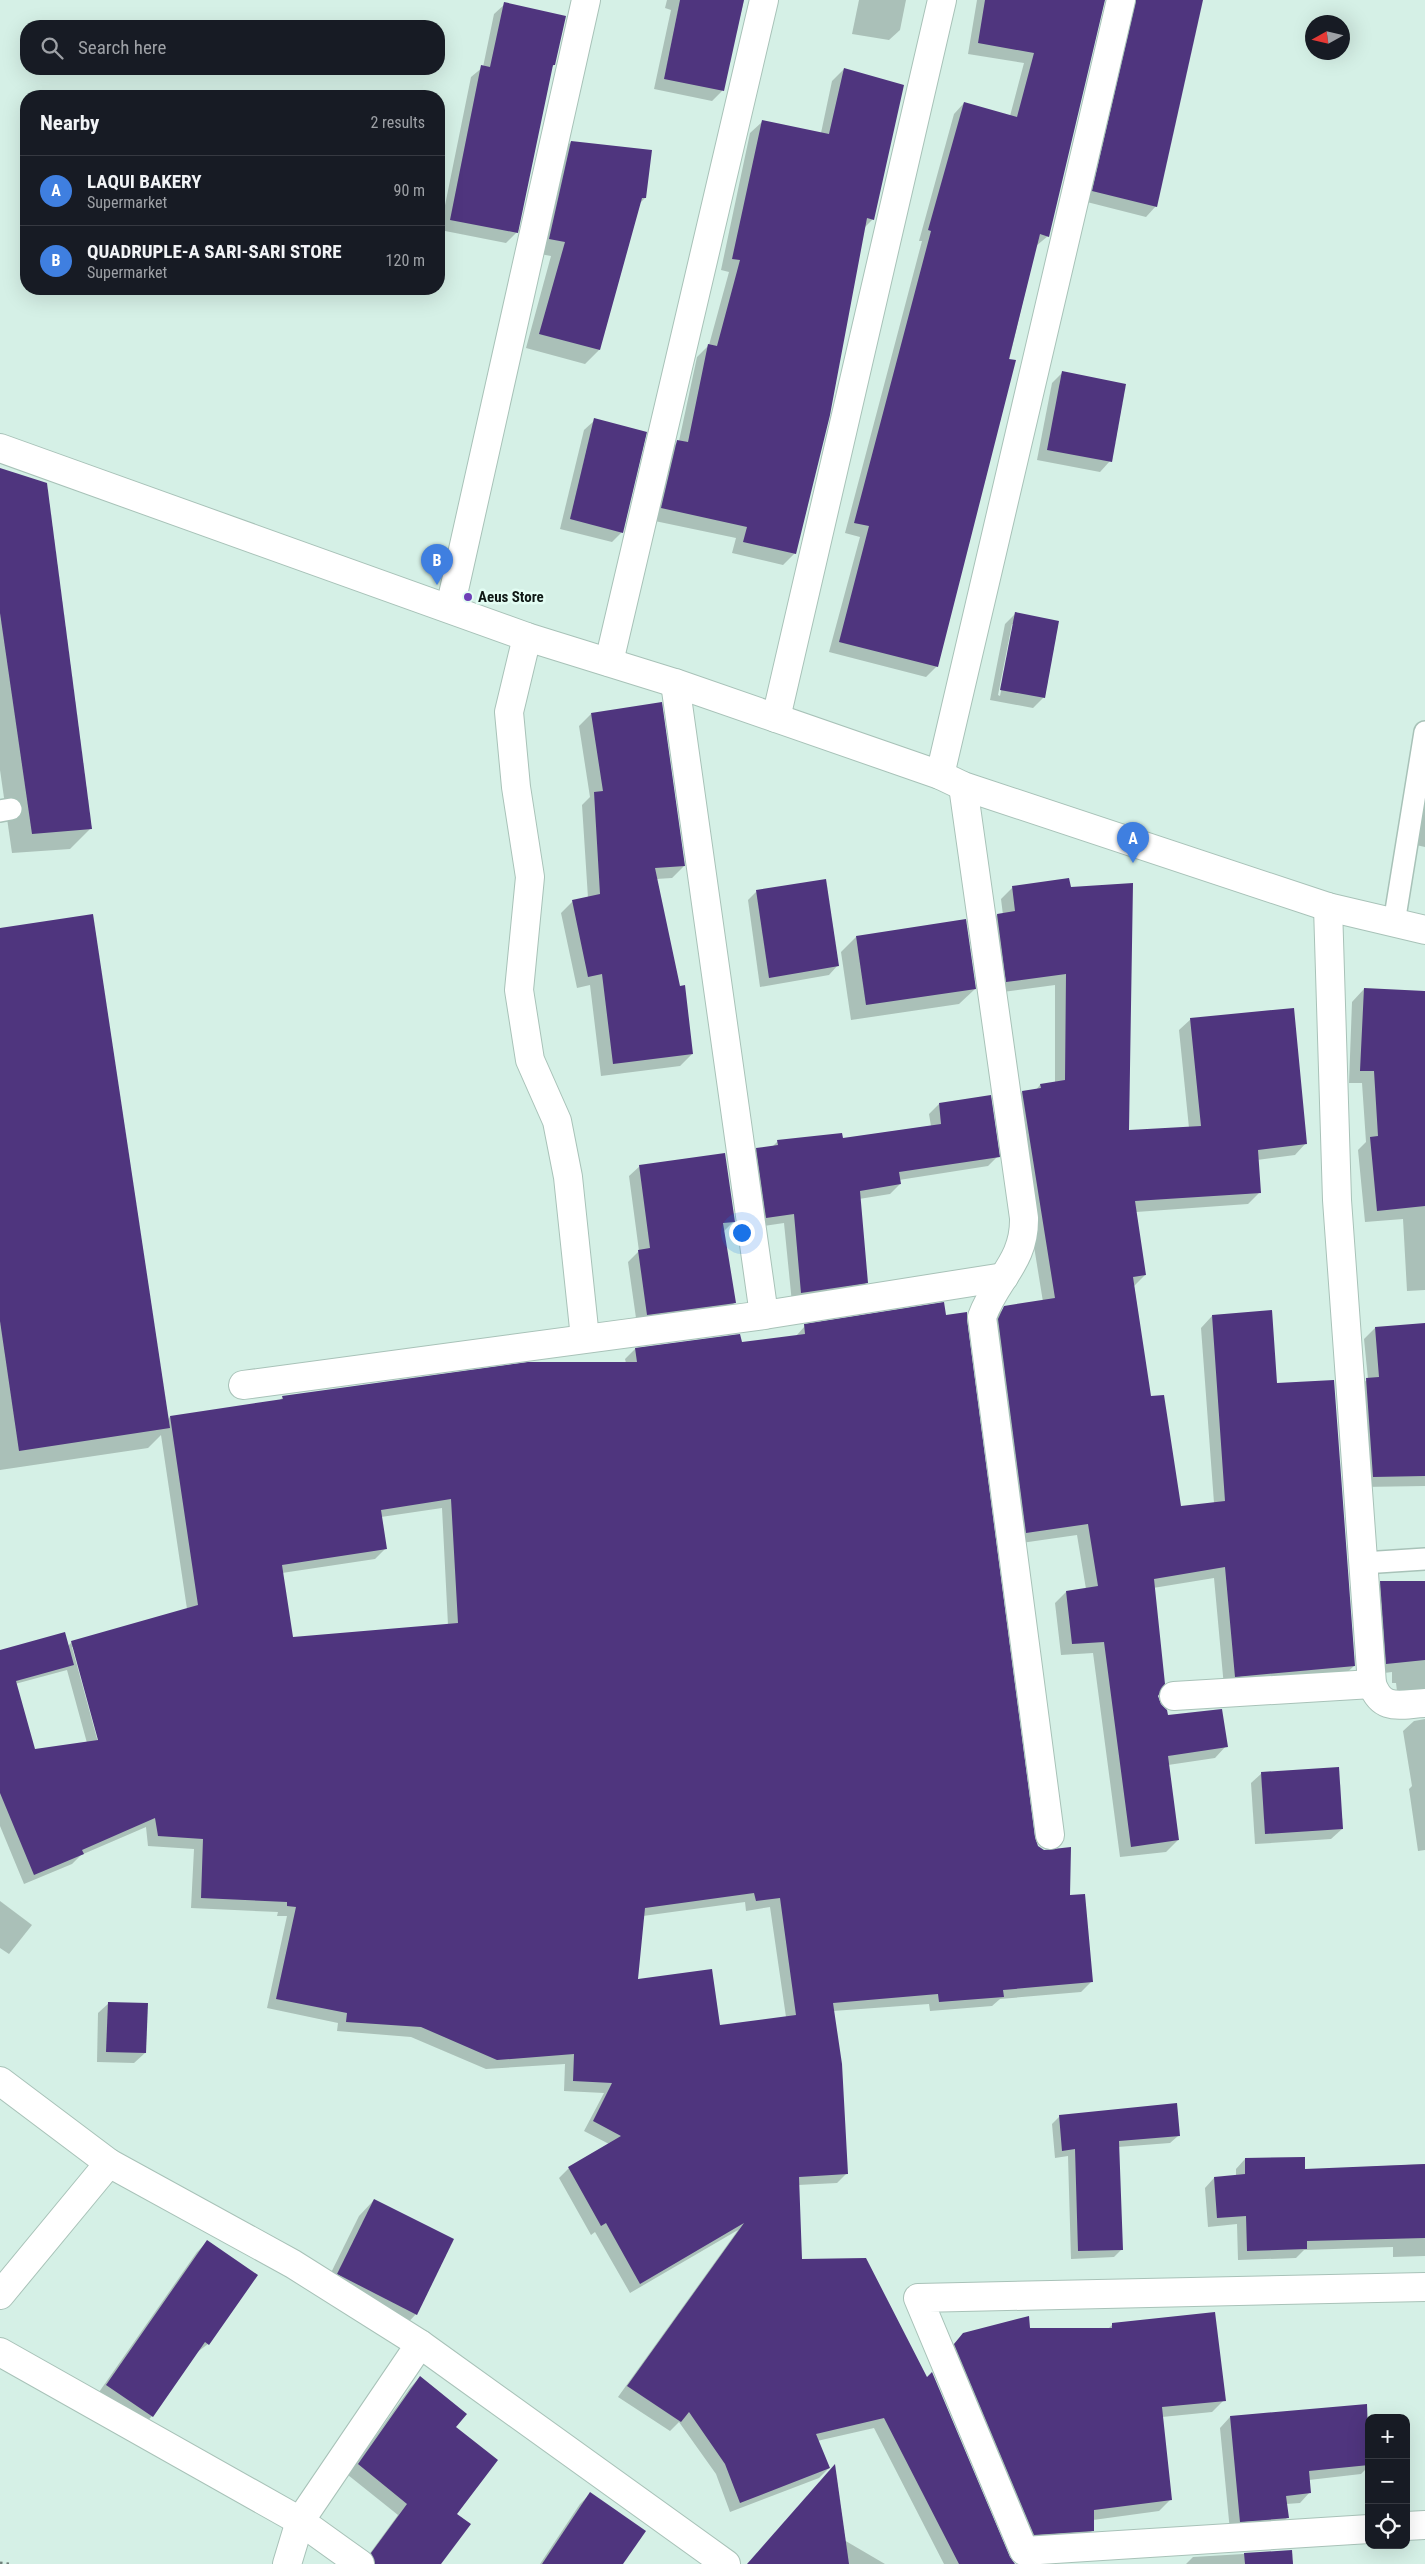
<!DOCTYPE html>
<meta charset="utf-8">
<style>
:root{--surface:#171b24;--page:#20242c;--text:#f1f3f6;--muted:#9ea1a6;--line:#363941;--accent:#b6a2da}
body{margin:0;font-family:"Roboto Condensed",sans-serif;background:var(--page);color:var(--text)}
.controls{position:absolute;right:15px;bottom:15px;display:grid;overflow:hidden;border-radius:10px;box-shadow:0 5px 20px #0002}
.controls button{width:45px;height:45px;display:grid;place-items:center;padding:0;border:0;border-bottom:1px solid var(--line);background:var(--surface);color:var(--text);font:25px sans-serif}
.compass{position:absolute;left:1305px;top:15px;width:45px;height:45px;border-radius:50%;background:var(--surface);box-shadow:0 5px 20px #0002;rotate:262deg}
.you{position:absolute;left:741px;top:1232px;width:18px;height:18px;margin:-12px;border:4px solid #fff;border-radius:50%;background:#1a73e8;box-shadow:0 0 0 8px #1a73e833}
.badge{display:grid;place-items:center;width:32px;height:32px;border-radius:50%;background:var(--accent);color:#fff;font-size:16px;font-weight:700}
.pin{position:absolute;translate:-50% -41px;filter:drop-shadow(0 1px 2px #0008)}
.pin::after{content:'';position:absolute;top:26px;width:18px;height:15px;background:inherit;clip-path:polygon(0 0,100% 0,50% 100%)}
.list{margin:0;padding:0;list-style:none}
h2{display:flex;justify-content:space-between;align-items:center;height:65px;margin:0;padding:0 20px;font-size:21px}
h2 small{font-size:16px;font-weight:400;color:var(--muted)}
.list li{display:grid;grid-template-columns:32px 1fr auto;gap:15px;align-items:center;box-sizing:border-box;height:70px;padding:0 20px;border-top:1px solid var(--line)}
.list b{display:block;font-size:19px;white-space:nowrap}
.list p{margin:0;font-size:16px;white-space:nowrap;color:var(--muted)}
.list em{font-size:16px;font-style:normal;color:var(--muted)}
.icon{flex:none;width:28px;height:28px;fill:none;stroke:currentColor;stroke-width:2;stroke-linecap:round;stroke-linejoin:round}
.map{position:relative;flex:none;width:1425px;height:2564px;overflow:hidden}
.search{position:absolute;background:var(--surface);box-shadow:0 5px 20px #0002;left:20px;top:20px;width:425px;height:55px;display:flex;align-items:center;gap:12px;box-sizing:border-box;padding:0 18px;border-radius:20px;color:var(--muted);font-size:19px}
.panel{position:absolute;background:var(--surface);box-shadow:0 5px 20px #0002;left:20px;top:90px;width:425px;height:205px;border-radius:20px}
.map>svg:first-child{display:block}
</style>
<div class="map">
<svg width="1425" height="2564" viewBox="0 0 1425 2564">
<rect width="100%" height="100%" fill="#d5f0e6"/>
<!-- shadow -->
<g fill="#0003" fill-rule="evenodd">
<path d="M667,0h77l-22,91 -10,10 -58,-12 17,-79 -6,-2z"/>
<path d="M859,0h47l-6,30 -11,10 -37,-6z"/>
<path d="M977,0h127l-56,236 -12,10 -99,420 -11,11 -97,-25 31,-115 -15,-4 77,-292h-3l35,-127 10,-11 46,13 14,-53 -56,-9z"/>
<path d="M1122,0h80l-46,206 -10,11 -63,-16z"/>
<path d="M505,4l49,61 -3,3 -34,164 -11,11 -66,-13 31,-153 12,-10 11,-53z"/>
<path d="M844,69l29,150 -9,9 -69,325 -12,12 -51,-12 4,-15 -86,-18 16,-67 13,-12 18,-84 12,-12 20,-73 -8,-2 29,-137 12,-11 59,11 11,-52z"/>
<path d="M571,142l74,56 -5,5 -41,147 -14,14 -59,-16 25,-92 -16,-3 22,-97z"/>
<path d="M1062,373l48,88 -10,11 -63,-12 15,-77z"/>
<path d="M595,420l27,112 -10,10 -52,-13 24,-99z"/>
<path d="M0,469l90,360 -20,20 -58,4 -12,-83z"/>
<path d="M1015,614l29,83 -11,11 -43,-8 15,-76zM1012,624h2l-14,72 -2,-1z"/>
<path d="M591,714l93,152 -12,12 -16,1 36,175 -12,12 -79,10 -11,-91 -13,3 -16,-75 12,-12 15,-3 -6,-93 8,-8 -11,-71z"/>
<path d="M1425,800v47l-9,-2z"/>
<path d="M1068,880l59,252 62,-4 -10,-98 12,-11 115,124 -11,12 -38,5 2,33 -11,11 -112,8 9,63 -11,11 16,112 30,109 34,-4 -13,-175 11,-12 64,68 78,282 -12,11 -118,10 -10,-109 -61,10 4,108 9,21 60,29 -11,12 -47,7 10,75 -12,12 -46,5 -27,-204 -32,2 -6,-52 11,-11 20,-3 -9,-54 -62,9 -22,-225 12,-12 38,-5 -32,-198 11,-12 13,-1 5,-6 15,-2v-98l-60,8 -9,-66 11,-12h6l-2,-16 12,-12z"/>
<path d="M757,891l81,74 -9,10 -69,12 -12,-87z"/>
<path d="M0,929l167,491 3,-3 109,-16 4,-4 343,-34 -1,-4 10,-10 104,-14 1,9 56,-8 9,-10 232,521 32,49 22,86 -10,10 -81,7 -8,7 -62,5 -1,-7 -96,7 14,162 -10,10 -39,2 3,75 213,304h-70l-70,-136 -57,13 12,27 -10,10 -89,34 -14,-38 -37,-52 -9,9 -52,-34 120,-167 -108,63 -35,-61 -4,3 -32,-57 10,-10 40,-24 -25,-13 20,-38 -40,-2 1,-27 -79,5 -75,-32 -74,-6 1,-8 -71,-15 20,-92h-10l1,-4 -87,-4 3,-59 -46,-3 -2,-19 -65,28 -9,9 -48,20 -24,-58v-83l34,7 53,-7 -20,-73 -67,18v-37l67,-4 5,-5 115,-33 -26,-174 -13,13 -148,22zM442,1508l6,117 -156,13 -10,-65 93,-14 10,-10 -4,-32zM72,1647h2l27,99h-2zM745,1902l1,9 24,-4 16,110 -67,10 -83,-47 7,-64z"/>
<path d="M856,937l119,52 -16,15 -108,16 -10,-68z"/>
<path d="M1364,989l61,3v298l-18,1 -4,-72 -38,3 -7,-72 8,-8 -4,-59h-13l3,-81z"/>
<path d="M939,1104l59,52 -10,10 -89,14 1,4 -10,10 -31,5 8,83 -10,10 -65,11 -8,-80 -28,4 -9,-68 10,-9 15,-3 6,-6 64,-2 89,-13 -2,-12z"/>
<path d="M640,1166l94,55 -11,11 11,71 -10,10 -87,12 -9,-63 11,-11 -10,-75z"/>
<path d="M1425,1324v162l-63,1 -7,-97 13,-11 -4,-40 11,-11z"/>
<path d="M1425,1582v121l-27,-4 -2,-16h-4v-11l-16,2 -6,-81 11,-10z"/>
<path d="M1425,1719v131l-7,1 -9,-62 3,-3 -9,-55 11,-10z"/>
<path d="M1262,1773l80,56 -11,10 -76,5 -4,-61z"/>
<path d="M0,1901l32,24 -23,29 -9,-6z"/>
<path d="M109,2003l36,50 -11,10 -37,-1 1,-49z"/>
<path d="M1060,2116l118,20 -8,7 -52,4 4,102 -8,8 -43,2 -3,-103 -13,2 -3,-34z"/>
<path d="M1245,2159l59,11 121,-6v92l-32,1v-10l-89,3 -8,8 -58,2 -1,-36 -29,3 -3,-39 9,-10 22,-2v-7z"/>
<path d="M374,2200l42,114 -15,16 -78,-41 36,-73z"/>
<path d="M207,2242l1,102 -12,9 -44,63 -10,11 -45,-32 100,-143z"/>
<path d="M1112,2325l112,75 -12,12 -50,5 9,82 -12,12 -66,9v10l-12,12 -59,4 -71,-199 13,-13 64,-4 80,-1z"/>
<path d="M420,2377l34,50 2,87 -17,50h-77l36,-49 -50,-40 62,-87z"/>
<path d="M1366,2405l3,61 -8,8 -52,6 1,12 -10,11 -14,1 1,14 -10,10 -47,3 -10,-103 10,-11z"/>
<path d="M590,2494l32,70h-82l40,-60z"/>
<path d="M844,2540l41,24h-134z"/>
<path d="M1291,2551l1,13h-106l7,-7z"/>
</g>
<!-- building -->
<g fill="#4f357e" fill-rule="evenodd">
<path d="M680,0h64l-20,91 -60,-12z"/>
<path d="M985,0h120l-56,237 -9,-3 -31,125 7,1 -78,307 -99,-25 30,-116 -15,-3 77,-292 -3,-1 36,-128 53,15 17,-64 -56,-10z"/>
<path d="M1136,0h67l-46,207 -65,-16z"/>
<path d="M504,2l62,14 -11,49h-2l-35,168 -68,-13 31,-155 9,2z"/>
<path d="M844,68l60,17 -30,135 -7,-2 -37,197 -34,139 -53,-12 4,-15 -86,-19 16,-68 11,2 20,-98 9,2 23,-86 -8,-1 30,-139 67,14z"/>
<path d="M571,141l81,9 -6,48h-4l-42,152 -61,-16 26,-92 -16,-3z"/>
<path d="M1062,371l64,13 -14,78 -65,-12z"/>
<path d="M594,418l53,14 -24,101 -53,-14z"/>
<path d="M0,468l47,15 45,346 -60,5 -32,-221z"/>
<path d="M1015,612l44,9 -14,77 -45,-8z"/>
<path d="M662,702l23,164 -30,2 25,118 5,-1 8,69 -80,10 -11,-90 -14,3 -16,-77 28,-6 -6,-102 9,-1 -12,-78z"/>
<path d="M1069,878l2,9 62,-4 -4,247 72,-4 -11,-108 104,-10 13,136 -49,6 3,43 -126,8 11,74 -13,2 18,119 13,-1 17,111 44,-5 -13,-186 60,-5 5,73 57,-3 21,286 -120,11 -10,-110 -71,12 11,105 -7,12 3,8 6,6 1,5 54,-6 6,38 -60,9 11,84 -48,7 -27,-205 -32,2 -6,-53 32,-5 -10,-62 -62,9 -28,-214 6,-13 51,-8 -33,-207 19,-3 -1,-4 25,-4 1,-106 -60,8 -9,-68 18,-3 -3,-25z"/>
<path d="M826,879l13,87 -70,12 -13,-88z"/>
<path d="M93,914l77,514 -151,23 -19,-130v-393z"/>
<path d="M966,919l10,70 -110,16 -10,-69z"/>
<path d="M1364,988l61,3v215l-48,5 -7,-74 8,-1 -4,-65h-14z"/>
<path d="M991,1095l9,62 -101,15 2,12 -41,7 8,92 -67,10 -7,-79 -28,4 -10,-70 22,-3 -1,-5 65,-7 1,5 98,-14 -2,-21z"/>
<path d="M725,1153l10,69 -12,1 13,80 -89,12 -9,-65 12,-2 -11,-83z"/>
<path d="M944,1302l2,13 21,-3v7l68,518 3,9 6,4 27,-3 -1,48 15,-1 8,88 -90,8 1,7 -65,5 -1,-8 -105,9 9,61 6,110 -49,3 3,82 64,-1 61,119 5,-5 78,185 5,7h-56l-75,-146 -68,16 14,34 -90,35 -15,-39 -36,-52 -8,10 -54,-36 117,-163 -104,61 -34,-61 -5,3 -33,-59 53,-31 -28,-15 19,-38 -39,-2 1,-27 -77,6 -76,-33 -75,-5 1,-9 -71,-14 20,-92 -9,-1v-4l-86,-4 2,-59 -45,-3 -3,-18 -73,32 2,4 -50,21 -34,-82v-143l65,-18 9,33 -58,16 19,68 63,-9 -27,-99 127,-36 -28,-189 113,-17 -1,-3 246,-34h109l-2,-14 105,-14 2,8 63,-8 -1,-10zM451,1499l7,124 -165,14 -11,-72 105,-16 -6,-39zM754,1893l2,8 24,-3 16,117 -76,10 -8,-56 -74,10 7,-71z"/>
<path d="M1425,1323v153l-52,1 -7,-99 13,-1 -4,-50z"/>
<path d="M1380,1581h45v79l-39,4z"/>
<path d="M1339,1767l4,62 -78,5 -4,-62z"/>
<path d="M108,2002l40,1 -2,50 -40,-1z"/>
<path d="M1177,2103l3,33 -61,5 4,109 -45,1 -3,-102 -13,2 -3,-36z"/>
<path d="M1305,2157v12l120,-5v74l-118,3v8l-60,2 -1,-35 -29,2 -3,-41 31,-3v-16z"/>
<path d="M374,2199l80,40 -37,76 -80,-41z"/>
<path d="M207,2240l51,35 -49,70 -4,-3 -52,75 -47,-32z"/>
<path d="M1215,2312l11,89 -64,6 10,93 -78,10v21l-60,4 -80,-191 9,-11 66,-17 1,12h82v-5z"/>
<path d="M420,2376l47,38 -11,13 42,33 -41,54 14,10 -30,40h-66l-4,-11 36,-49 -49,-40z"/>
<path d="M1367,2404l2,61 -60,6 2,22 -25,3 3,22 -49,4 -10,-106z"/>
<path d="M835,2464l14,100h-102z"/>
<path d="M590,2492l56,39 -23,33h-81z"/>
<path d="M1292,2550l1,14h-48l-1,-11z"/>
</g>
<g fill="none" stroke-linecap="round" stroke-linejoin="round">
<defs>
<g id="lane">
<path d="M0,811l11,-2"/>
<path d="M1394,923l31,-191"/>
<path d="M1363,1563l62,-4"/>
</g>
<g id="street">
<path d="M450,608l136,-608"/>
<path d="M527,637l-18,75 7,75 14,90 -11,113 11,70 27,61 11,56 17,161"/>
<path d="M609,662l155,-662"/>
<path d="M675,683l89,632"/>
<path d="M776,718l166,-718"/>
<path d="M940,775l181,-775"/>
<path d="M963,786l61,432c1,44 -28,60 -42,99l68,518"/>
<path d="M1328,907l9,293 35,484c10,28 28,20 53,19"/>
<path d="M243,1385l521,-70 240,-38"/>
<path d="M1174,1696l198,-12"/>
<path d="M0,2081l109,82"/>
<path d="M0,2295l109,-132 184,101 127,80 -120,177 -13,43"/>
<path d="M420,2344l306,220"/>
<path d="M0,2352l300,169 60,43"/>
<path d="M1406,2526l19,-1"/>
<path d="M1369,2529l-345,22 -106,-253 507,-11"/>
</g>
<path id="secondary" d="M0,448l527,189 148,46 265,92 23,11 365,121 97,23"/>
</defs>
<!-- lane casing -->
<use href="#lane" stroke="#a8c2b8" stroke-width="24"/>
<!-- street casing -->
<use href="#street" stroke="#a8c2b8" stroke-width="30"/>
<!-- secondary casing -->
<use href="#secondary" stroke="#a8c2b8" stroke-width="30"/>
<!-- path -->
<path stroke="#70817b" stroke-width="3" stroke-dasharray="2.5 4" stroke-linecap="butt" d="M0,2563l9,1"/>
<!-- lane -->
<use href="#lane" stroke="#fff" stroke-width="21"/>
<!-- street -->
<use href="#street" stroke="#fff" stroke-width="28"/>
<!-- secondary -->
<use href="#secondary" stroke="#fff" stroke-width="28"/>
</g>
<!-- markers -->
<circle fill="#6e3fb7" stroke="#e2fdf3" stroke-width="2" cx="468" cy="597" r="5"/>
<g text-anchor="middle" stroke-width="5" stroke-linejoin="round" paint-order="stroke">
<!-- poi labels -->
<g font-size="15" font-weight="bold" fill="#0f1815" stroke="#e2fdf3" text-anchor="start">
<text x="478" y="602">Aeus Store</text>
</g>
</g>
</svg>
<div class="controls">
<button>+</button>
<button>−</button>
<button><svg class="icon" aria-label="locate" viewBox="0 0 24 24"><circle cx="12" cy="12" r="6"/><path d="M12 2v4M12 18v4M2 12h4M18 12h4"/></svg></button>
</div>
<svg class="compass" viewBox="-18 -18 36 36"><path d="M0-13l5 13h-10z" fill="#e53935"/><path d="M0 13l5-13h-10z" fill="#9ea1a6"/></svg>
<div class="you"></div>
<div class="pin badge" style="left:1133px;top:863px;background:#3f7fe0">A</div>
<div class="pin badge" style="left:437px;top:585px;background:#3f7fe0">B</div>
<div class="search"><svg class="icon" aria-label="search" viewBox="0 0 24 24"><circle cx="10" cy="10" r="6"/><path d="M15 15l6 6"/></svg>Search here</div>
<section class="panel">
<h2>Nearby<small>2 results</small></h2>
<ul class="list">
<li><span class="badge" style="background:#3f7fe0">A</span><div><b>LAQUI BAKERY</b><p>Supermarket</p></div><em>90 m</em></li>
<li><span class="badge" style="background:#3f7fe0">B</span><div><b>QUADRUPLE-A SARI-SARI STORE</b><p>Supermarket</p></div><em>120 m</em></li>
</ul>
</section>
</div>
